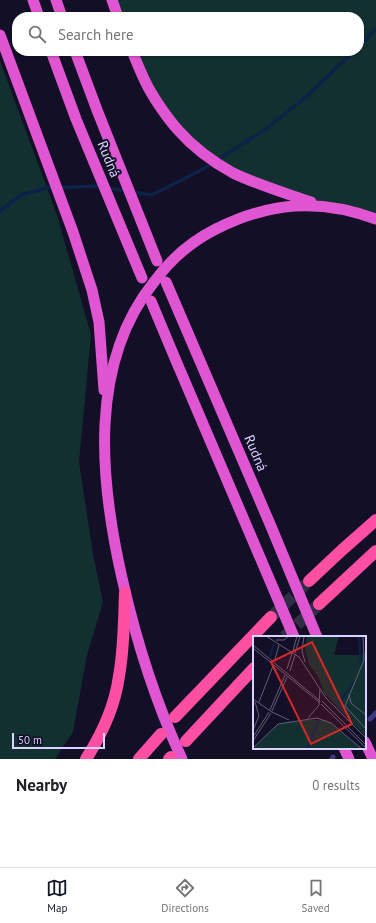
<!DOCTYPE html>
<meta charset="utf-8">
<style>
:root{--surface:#fff;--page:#f2f2f2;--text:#202124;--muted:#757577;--line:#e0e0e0;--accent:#111827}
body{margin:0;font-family:"PT Sans",sans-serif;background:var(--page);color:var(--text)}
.scale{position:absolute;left:12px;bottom:10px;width:93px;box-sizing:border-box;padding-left:4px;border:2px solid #d9d4ff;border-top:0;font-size:11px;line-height:14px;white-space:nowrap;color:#d9d4ff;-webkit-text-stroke:3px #130f26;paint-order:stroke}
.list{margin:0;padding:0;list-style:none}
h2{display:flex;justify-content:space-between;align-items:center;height:52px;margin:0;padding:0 16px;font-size:17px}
h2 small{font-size:13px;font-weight:400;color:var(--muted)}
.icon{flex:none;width:22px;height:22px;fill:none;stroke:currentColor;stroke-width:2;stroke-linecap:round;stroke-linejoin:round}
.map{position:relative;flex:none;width:376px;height:759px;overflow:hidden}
.search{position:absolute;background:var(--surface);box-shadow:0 1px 3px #0004;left:12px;right:12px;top:12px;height:44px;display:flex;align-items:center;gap:10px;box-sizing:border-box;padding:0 14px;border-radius:16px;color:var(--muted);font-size:15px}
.sheet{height:108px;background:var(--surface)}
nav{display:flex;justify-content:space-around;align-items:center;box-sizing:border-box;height:56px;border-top:1px solid var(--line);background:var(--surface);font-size:11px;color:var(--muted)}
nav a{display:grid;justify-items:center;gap:2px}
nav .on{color:var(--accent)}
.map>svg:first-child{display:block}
</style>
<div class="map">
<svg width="376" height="759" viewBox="0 0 376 759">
<rect width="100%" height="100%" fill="#130f26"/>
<!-- green -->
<g fill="#12302f">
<path d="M112,0h264v28l-17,16v-27h-241z"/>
<path d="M376,29v190l-57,-14 -84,-32 -58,-43 -45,-79h220l-55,53 10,-8 47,-45h5v-5z"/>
<path d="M0,61l57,154 34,120 -12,127 14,92 10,48 -16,53 -14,77 -18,27h-55z"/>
</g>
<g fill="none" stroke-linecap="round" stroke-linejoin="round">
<!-- stream -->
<g stroke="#0c2248" stroke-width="3.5">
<path d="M359,46l17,-17"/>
<path d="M107,188l20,3"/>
<path d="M133,192l19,3 51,-26 63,-40 41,-33 47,-45"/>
<path d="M0,211l21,-16 26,-7 50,-2 4,1"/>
</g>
<!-- motorway-tunnel -->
<g stroke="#312d47" stroke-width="12" stroke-dasharray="12 6" stroke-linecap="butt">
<path d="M271,617l38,-36"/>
<path d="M284,637l35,-33"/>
</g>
<!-- service -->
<g stroke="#3d3a85" stroke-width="5">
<path d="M370,719l6,-6"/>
<path d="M332,759l1,-2"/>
</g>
<!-- trunk -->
<g stroke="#e055d1" stroke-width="11">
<path d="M33,0l6,17"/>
<path d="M56,0l6,17"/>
<path d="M112,0l6,17"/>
<path d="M0,35l73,197 19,58 7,32 5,68"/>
<path d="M51,51l25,68 66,159"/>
<path d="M75,51l22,59 60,151"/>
<path d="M132,51c5,12 10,25 16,36 7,13 20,32 30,43 15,17 35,32 55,43 25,12 52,20 78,29"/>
<path d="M166,282l104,242 47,113"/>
<path d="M151,301l23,55 120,281"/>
<path d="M365,742l8,17"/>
<path d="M344,748l5,11"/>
<path d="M182,759c-27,-58 -46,-119 -60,-181 -22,-97 -34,-214 32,-296 16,-22 38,-41 62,-53 54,-27 103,-31 160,-10"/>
</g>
<!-- motorway -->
<g stroke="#ff4fa3" stroke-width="12">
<path d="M309,581l33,-31 34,-30"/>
<path d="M319,604l57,-53"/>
<path d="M175,717l96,-100"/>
<path d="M186,741l68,-73"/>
<path d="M86,759c16,-25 29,-53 33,-83 5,-27 5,-56 6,-83"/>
<path d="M139,759l22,-25"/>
<path d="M169,759l2,-2"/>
</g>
</g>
<g text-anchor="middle" stroke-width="4" stroke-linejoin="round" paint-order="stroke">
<!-- street labels -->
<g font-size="14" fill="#d9d4ff" stroke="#130f26">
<text transform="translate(109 159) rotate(68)" y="5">Rudná</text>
<text transform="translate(256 453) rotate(67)" y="5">Rudná</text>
</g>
</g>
<!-- overview -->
<g transform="translate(253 636)">
<rect width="113" height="113" fill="#130f26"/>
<path d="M54,0h32l-5,19h28l3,-3 1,-16v101l-42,-44 -5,-15 -10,-14 -4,-16zM48,84h25l36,29h-109l25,-25z" fill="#12302f"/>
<path fill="none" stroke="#0c2248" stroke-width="2" d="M106,0l2,30M17,21l4,-14M83,71l18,-25M54,113l12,-29"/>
<path fill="none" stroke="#625e7d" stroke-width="1" d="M13,0l33,21 27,41 40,40M51,0l-2,15 3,11M110,0l1,24 -19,46 21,23M23,4h8l5,-4M0,9l66,55M0,12l66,54M40,15l4,-15M42,17l5,-17M22,23l4,-14M34,33l5,-16M37,35l5,-16M96,58l2,9 15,12M0,63l19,13 17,8M69,65l44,44M6,66l14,-36M68,68l45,44M17,74l15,-35M19,75l15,-34M55,82l11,-13 1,-16M0,94l6,-14 -4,-14M0,101l16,-25M0,105l18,-28M0,112l25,-24 39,-6 14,5 31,26"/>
<path fill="#d62828" fill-opacity="0.15" stroke="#d62828" stroke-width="2" d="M59,6l40,82 -41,20 -40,-82z"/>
<rect width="113" height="113" fill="none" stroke="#d9d4ff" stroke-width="2"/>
</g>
</svg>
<div class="scale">50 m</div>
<div class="search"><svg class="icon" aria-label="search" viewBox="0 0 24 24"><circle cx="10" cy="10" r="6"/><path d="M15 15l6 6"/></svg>Search here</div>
</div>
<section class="sheet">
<h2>Nearby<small>0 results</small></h2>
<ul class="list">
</ul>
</section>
<nav>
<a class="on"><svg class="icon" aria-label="map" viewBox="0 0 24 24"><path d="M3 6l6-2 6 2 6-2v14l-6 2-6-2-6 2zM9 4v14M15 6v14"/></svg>Map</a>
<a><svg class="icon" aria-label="directions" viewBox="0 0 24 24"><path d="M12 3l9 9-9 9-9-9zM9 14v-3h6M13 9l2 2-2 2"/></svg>Directions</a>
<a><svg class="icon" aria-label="saved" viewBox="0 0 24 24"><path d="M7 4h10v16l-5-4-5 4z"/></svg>Saved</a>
</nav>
